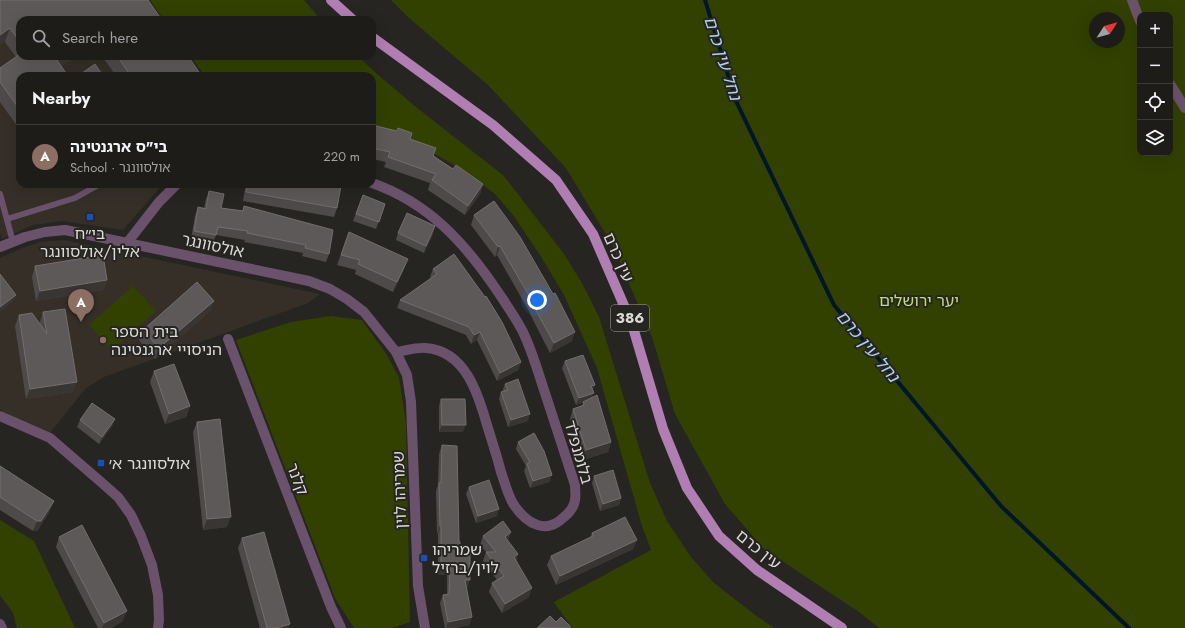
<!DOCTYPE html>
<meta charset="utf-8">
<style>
:root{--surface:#1d1c19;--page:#252522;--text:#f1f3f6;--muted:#a0a1a2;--line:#3b3a38;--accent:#0b8043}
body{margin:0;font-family:Jost,"Noto Sans Hebrew",sans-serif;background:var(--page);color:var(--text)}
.controls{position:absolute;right:12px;top:12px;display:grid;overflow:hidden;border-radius:8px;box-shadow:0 4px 16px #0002}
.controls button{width:36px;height:36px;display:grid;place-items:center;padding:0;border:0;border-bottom:1px solid var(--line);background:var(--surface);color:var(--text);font:20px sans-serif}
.compass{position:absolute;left:1089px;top:12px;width:36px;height:36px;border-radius:50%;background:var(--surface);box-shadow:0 4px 16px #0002;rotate:54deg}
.you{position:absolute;left:537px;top:300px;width:14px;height:14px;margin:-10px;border:3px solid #fff;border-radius:50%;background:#1a73e8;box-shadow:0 0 0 6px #1a73e833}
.badge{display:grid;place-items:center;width:26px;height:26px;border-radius:50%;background:var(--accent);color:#fff;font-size:13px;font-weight:700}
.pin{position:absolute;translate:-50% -33px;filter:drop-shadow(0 1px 2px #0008)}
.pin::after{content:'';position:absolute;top:21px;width:14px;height:12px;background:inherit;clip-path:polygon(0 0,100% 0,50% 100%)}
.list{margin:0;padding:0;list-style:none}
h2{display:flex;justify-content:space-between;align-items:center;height:52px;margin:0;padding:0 16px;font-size:17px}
h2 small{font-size:13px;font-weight:400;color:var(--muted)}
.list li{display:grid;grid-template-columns:26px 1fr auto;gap:12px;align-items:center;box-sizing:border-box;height:64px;padding:0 16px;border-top:1px solid var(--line)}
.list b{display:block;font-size:15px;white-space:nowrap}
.list p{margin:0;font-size:13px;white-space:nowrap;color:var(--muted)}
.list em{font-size:13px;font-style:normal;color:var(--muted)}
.icon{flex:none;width:22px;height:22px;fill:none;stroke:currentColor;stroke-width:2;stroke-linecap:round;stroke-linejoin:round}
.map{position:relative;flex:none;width:1185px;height:628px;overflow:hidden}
.search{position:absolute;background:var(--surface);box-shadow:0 4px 16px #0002;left:16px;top:16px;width:360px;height:44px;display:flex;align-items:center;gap:10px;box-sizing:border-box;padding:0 14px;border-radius:12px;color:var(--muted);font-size:15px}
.panel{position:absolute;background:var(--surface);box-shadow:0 4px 16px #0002;left:16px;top:72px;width:360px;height:116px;border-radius:12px}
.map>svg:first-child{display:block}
</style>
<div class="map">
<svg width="1185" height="628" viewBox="0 0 1185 628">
<rect width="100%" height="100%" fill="#272521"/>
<!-- built -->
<g fill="#352f28">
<path d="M0,0l20,20v36h166l15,20h-181v108h143l-40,46 -61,-9 -29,4 -31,14 -2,-6z"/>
<path d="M64,240l256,54 -12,9 -204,74 -18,11 -40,50 -40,-23 -6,-6v-151l20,-9 20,-7z"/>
</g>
<!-- green -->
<g fill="#324100" fill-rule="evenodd">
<path d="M150,0h154l17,20h-157z"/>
<path d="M391,0h794v628h-306l-20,-16 -95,-63 -39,-45 -50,-90 -23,-77 -39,-91 -47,-78 -78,-83 -79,-67zM1140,15h30v138h-30zM1095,18h24v24h-24z"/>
<path d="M190,56h168l19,18 39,33 88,69 60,78 19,31 16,32 51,166 17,38 24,36 23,26 40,31 20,14h-202l-18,-26 97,-52 -9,-24 -45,-158 -33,-73 -24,-40 -27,-40 -19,-22 -33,-24 -38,-22 -51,-21v-50h-167z"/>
<path d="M133,286l23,25 -44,39 -23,-25z"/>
<path d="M331,316l31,4 25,35 12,23 7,44 4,200 -18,6h-38l-19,-30 -99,-258 55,-18z"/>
<path d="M0,520l34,21 41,87h-58l-4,-15 -13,-18z"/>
</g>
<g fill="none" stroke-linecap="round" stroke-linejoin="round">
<!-- stream -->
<path stroke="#031629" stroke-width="4" d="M705,0l31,101 98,204 167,201 128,122"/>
<!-- service -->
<g stroke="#6b526c" stroke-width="6">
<path d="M0,194l13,48"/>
<path d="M7,219l68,-21 25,-14"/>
</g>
<!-- minor -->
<g stroke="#6b526c" stroke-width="10">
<path d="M1132,0l8,21"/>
<path d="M1170,84l15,24"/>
<path d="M372,183c57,20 93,60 126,109 8,12 17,25 24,38 10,20 16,42 23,63 10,30 20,61 30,92 0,4 1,10 0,15 -1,7 -6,13 -11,17 -18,18 -37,7 -50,-12 -6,-9 -9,-22 -13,-33 -4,-16 -9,-31 -14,-47 -9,-32 -22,-74 -61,-77 -10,-1 -21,3 -30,4"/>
<path d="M127,243l32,-41 18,-18"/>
<path d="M0,247l25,-10 20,-5 20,-2 244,51 21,8 17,10 17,13 32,40 11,23 4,27 7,184 7,42"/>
<path d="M228,339l103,268 10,21"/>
<path d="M0,416l50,22 51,44 17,15 13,18 10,21 11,29 6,30 1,25 -1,8"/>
<path d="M0,624l2,4"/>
</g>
<!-- primary -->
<g stroke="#b17eb3" stroke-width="10">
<path d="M331,0l22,20"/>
<path d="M372,37l121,88 63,55 37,54 39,90 31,105 24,59 32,48 38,34 85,58"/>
</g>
</g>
<!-- wall -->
<g fill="#4f4a4a">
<path d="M0,0l20,20v110l-20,-28v-34l16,-11 -11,-15z"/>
<path d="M102,56h86l9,20h-81z"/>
<path d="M372,125l38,14 43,30 30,15 -3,10 -15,21 -37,-25 2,-7 -46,-16 2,-5 -14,-3z"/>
<path d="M58,184h7l-4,3z"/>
<path d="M247,184h85l5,24 -3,9 -91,-16 2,-12z"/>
<path d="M209,191l12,17 21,3 2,-5 85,48 -3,8 -24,-6 1,-3 -59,-11 1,-2 -29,-5 -3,8 -22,-4 4,-23 3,-9 6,1 2,-9z"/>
<path d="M363,195l22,9 -9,25 -23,-8z"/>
<path d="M494,201l78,140 -22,12 -20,-39v-1l-33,-58 -2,2 -24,-32 3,-10z"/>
<path d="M349,232l55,37 -11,23 -38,-18 1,-4 -19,-5z"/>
<path d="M398,233l35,1 -9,19 -28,-13z"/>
<path d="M35,266l72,14 -4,10 -67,11 -4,-24z"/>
<path d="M433,269l88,93 -3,8 -21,11 -20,-41 -6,4 -5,-9 -69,-27 3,-8 31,-22 -1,-1z"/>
<path d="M214,301l-4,10 -55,48 -16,-19 4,-10z"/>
<path d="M43,312l30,80 -47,7 -11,-73 4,-11 21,9v-2z"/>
<path d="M565,361l28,29 -1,8 19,44 -3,10 -25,8 -13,-41 3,-10 9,-3 2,-4 -8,3 -14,-37z"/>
<path d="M154,371l36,35 -4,11 -21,7 -15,-42z"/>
<path d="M505,384l23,37 -20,6 -9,-28 2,-7h1z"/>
<path d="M441,399l22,33h-24v-26z"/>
<path d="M115,419l-3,7 -13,18 -22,-17 3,-7z"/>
<path d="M197,422l30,105 -24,3 -10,-98z"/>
<path d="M518,442l34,33 -3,7 -19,6 -6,-17 2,-5 -10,-17z"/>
<path d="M442,445l17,97 1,13 12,62 -3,8 -14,3h-10l-5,-25 3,-8 4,-1v-19h-9v-41h-1l-1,-43 2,-6 1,-31z"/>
<path d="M0,466l50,45 -13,20h-4l-33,-21z"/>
<path d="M594,476l27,22 -2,7 -19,6 -8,-28z"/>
<path d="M469,487l28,29 -21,7 -10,-29z"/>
<path d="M511,532l-3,8 10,14 -2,7 13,36 -27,16 -13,-21 3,-9 5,-3 -14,-19 3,-9 -6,-7 3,-9z"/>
<path d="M592,533l45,7 -4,9 -77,36 -9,-20 4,-9 39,-18z"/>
<path d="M59,537l64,84 -12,7h-13l-42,-81z"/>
<path d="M242,538l48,86 -2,4h-28l-22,-80z"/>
</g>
<!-- shaded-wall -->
<g fill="#383533">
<path d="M10,28l-5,14 -5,3v-10z"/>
<path d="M62,56h15l-25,18 5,-14z"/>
<path d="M199,72l-2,4h-4z"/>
<path d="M62,184h3l-4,3z"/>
<path d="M483,184l-3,10 -15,21 3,-9z"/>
<path d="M435,226l-2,8 -9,19 2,-7z"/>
<path d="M500,246l-3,9 -2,2 3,-10z"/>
<path d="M408,259l-4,10 -11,23 4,-10z"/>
<path d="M107,280l-4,10 -67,11 4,-10z"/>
<path d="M16,295l-3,7 -13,10v-5z"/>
<path d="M214,301l-4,10 -55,48 4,-11z"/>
<path d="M480,332l-3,8 -6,4 3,-9z"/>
<path d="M575,332l-3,9 -22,12 4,-10z"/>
<path d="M521,362l-3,8 -21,11 3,-8z"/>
<path d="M77,382l-4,10 -47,7 4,-10z"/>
<path d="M595,385l-3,7 -1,-6z"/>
<path d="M594,393l-3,7 -15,5 3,-7z"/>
<path d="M190,406l-4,11 -21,7 4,-10z"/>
<path d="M530,414l-2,7 -20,6 3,-7z"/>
<path d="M115,419l-3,7 -13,18 3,-7z"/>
<path d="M442,425h24l-3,7h-24z"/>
<path d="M611,442l-3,10 -25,8 3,-10z"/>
<path d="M552,475l-3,7 -19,6 3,-7z"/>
<path d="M621,498l-2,7 -19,6 3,-7z"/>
<path d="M54,501l-4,10 -13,20h-4l4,-10z"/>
<path d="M499,509l-2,7 -21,7 2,-7z"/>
<path d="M231,517l-4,10 -24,3 4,-11z"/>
<path d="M440,526h1l-3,8h-1z"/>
<path d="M511,532l-3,9 -3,-4z"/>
<path d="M637,540l-4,9 -77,36 4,-9z"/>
<path d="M518,554l-3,8 -1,-5z"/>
<path d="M441,566l9,1 -3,8h-9z"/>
<path d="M465,580h5l-3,9z"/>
<path d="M532,588l-3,9 -27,16 3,-9z"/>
<path d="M127,611l-4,10 -12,7h-9l2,-5z"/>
<path d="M472,617l-3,8 -14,3h-9l2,-6z"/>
<path d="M290,624l-2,4h-12z"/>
</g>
<!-- building -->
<g fill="#5e5959" stroke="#726e6d">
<path d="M0,0h148l14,20h-142v22l-10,-14 -10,7z"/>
<path d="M20,54v2h42l-5,4 11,16h-48v34l-20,-28v-14z"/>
<path d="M117,56h71l11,16 -6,4h-62z"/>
<path d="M95,64l8,12h-25z"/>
<path d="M372,125l25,6 1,-3 14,5 -2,6 26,9 -3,8 20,13 3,-4 27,19 -15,22 -36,-26 4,-6 -48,-17 2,-5 -18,-4z"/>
<path d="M248,184h84l9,2 -4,22 -91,-16z"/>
<path d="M209,191l15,3 -3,14 22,3 1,-5 89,24 -4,24 -24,-6 1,-3 -59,-12 1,-2 -30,-4 -2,8 -22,-4 4,-24 8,2z"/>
<path d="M363,195l22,9 -6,18 -23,-8z"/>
<path d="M494,201l26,36 33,57 2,-1 20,39 -21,11 -21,-38 1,-1 -34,-58 -2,1 -24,-32z"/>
<path d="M407,213l28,13 -9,20 -28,-13z"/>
<path d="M349,232l59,27 -11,23 -39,-18 2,-4 -19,-5z"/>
<path d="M454,254l31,43 1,-1 16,26 19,40 -21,11 -20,-41 -6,3 -5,-8 -69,-27 37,-26 -4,-5z"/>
<path d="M103,255l4,25 -67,11 -5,-25z"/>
<path d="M0,274l16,21 -16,12z"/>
<path d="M197,282l17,19 -55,47 -16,-18z"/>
<path d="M65,309l12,73 -47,7 -11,-74 13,-2 15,21 -4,-22z"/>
<path d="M583,355l12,30 -4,1 3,7 -15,5 -14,-37z"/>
<path d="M174,364l16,42 -21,8 -15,-43z"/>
<path d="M518,379l12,35 -19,6 -10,-28 7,-2 -3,-6z"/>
<path d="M597,395l14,47 -25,8 -13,-41 11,-4 -1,-3z"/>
<path d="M441,399h24l1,26h-24z"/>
<path d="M92,403l23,16 -13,18 -22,-17z"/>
<path d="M220,419l11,98 -24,2 -10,-97z"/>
<path d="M534,433l10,18 8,24 -19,6 -6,-17 3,-2 -12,-20z"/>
<path d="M442,445l15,1 2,96h1v13l3,-3 7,1v27h-5l7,37 -24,5 -5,-27 6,-1 1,-27 -9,-1v-40h-1l-1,-43h2z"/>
<path d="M0,466l54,35 -13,20h-4l-37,-24z"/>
<path d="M613,470l8,28 -18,6 -9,-28z"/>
<path d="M489,480l10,29 -21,7 -9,-29z"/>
<path d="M625,517l12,23 -77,36 -9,-20 42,-20 -1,-3z"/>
<path d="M503,521l8,11 -6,5 13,17 -4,3 18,31 -27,16 -13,-21 12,-7 -18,-24h10l-13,-16z"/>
<path d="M82,525l45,86 -23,12 -45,-86z"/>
<path d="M264,532l26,92 -14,4h-9l-25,-90z"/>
<path d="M550,616l6,6 5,-5 9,9v2h-33z"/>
</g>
<!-- markers -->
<g fill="#1a4fb4" stroke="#272521" stroke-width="1.5">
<rect x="86" y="213" width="8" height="8" rx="2"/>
<rect x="97" y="459" width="8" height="8" rx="2"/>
<rect x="420" y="554" width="8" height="8" rx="2"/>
</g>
<circle fill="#8d6e63" stroke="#272521" stroke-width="1.5" cx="103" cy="340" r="4"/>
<g text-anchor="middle" stroke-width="4" stroke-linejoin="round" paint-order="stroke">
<!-- shield labels -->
<rect fill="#272521" stroke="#a6a4a1" stroke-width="1" x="611" y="305" width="38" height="26" rx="3"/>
<g font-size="15" font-weight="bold" fill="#dcdad8">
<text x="630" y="323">386</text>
</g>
<!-- poi labels -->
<g font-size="16" fill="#dcdad8" stroke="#272521" text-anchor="start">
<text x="90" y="239" text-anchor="middle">בי״ח<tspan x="90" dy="18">אלין/אולסוונגר</tspan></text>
<text x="111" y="337">בית הספר<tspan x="111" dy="18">הניסויי ארגנטינה</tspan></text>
<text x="109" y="469">אולסוונגר א׳</text>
<text x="432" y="555">שמריהו<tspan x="432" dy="18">לוין/ברזיל</tspan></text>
</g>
<!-- street labels -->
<g font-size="16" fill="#dcdad8" stroke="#272521">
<text transform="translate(213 245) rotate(12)" y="6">אולסוונגר</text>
<text transform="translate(619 257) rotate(66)" y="6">עין כרם</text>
<text transform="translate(579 452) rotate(74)" y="6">בלומנפלד</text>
<text transform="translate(298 479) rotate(69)" y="6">קלנר</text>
<text transform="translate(399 490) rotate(-92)" y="6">שמריהו לוין</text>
<text transform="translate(759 549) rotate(39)" y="6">עין כרם</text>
</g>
<!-- park labels -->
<g font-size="16" fill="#bddd6d" stroke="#272521">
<text x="919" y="306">יער ירושלים</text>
</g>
<!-- water labels -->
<g font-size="17" font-style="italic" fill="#b0d1f1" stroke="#272521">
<text transform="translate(723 58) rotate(72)" y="6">נחל עין כרם</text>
<text transform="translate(868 346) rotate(50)" y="6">נחל עין כרם</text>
</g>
</g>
</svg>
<div class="controls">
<button>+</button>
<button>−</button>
<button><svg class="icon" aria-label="locate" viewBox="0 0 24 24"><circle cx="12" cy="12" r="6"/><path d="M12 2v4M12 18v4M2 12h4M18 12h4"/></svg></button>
<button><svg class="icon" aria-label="layers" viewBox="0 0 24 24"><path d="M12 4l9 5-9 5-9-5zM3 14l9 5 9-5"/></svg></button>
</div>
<svg class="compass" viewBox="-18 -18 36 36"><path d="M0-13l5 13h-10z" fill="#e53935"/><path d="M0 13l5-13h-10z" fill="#a0a1a2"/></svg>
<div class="you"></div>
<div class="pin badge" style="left:81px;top:322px;background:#8d6e63">A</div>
<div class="search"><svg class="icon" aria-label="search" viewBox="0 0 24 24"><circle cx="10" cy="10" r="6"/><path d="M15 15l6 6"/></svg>Search here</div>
<section class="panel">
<h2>Nearby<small></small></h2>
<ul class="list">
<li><span class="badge" style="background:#8d6e63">A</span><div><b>בי&quot;ס ארגנטינה</b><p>School · אולסוונגר</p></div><em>220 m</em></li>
</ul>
</section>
</div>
